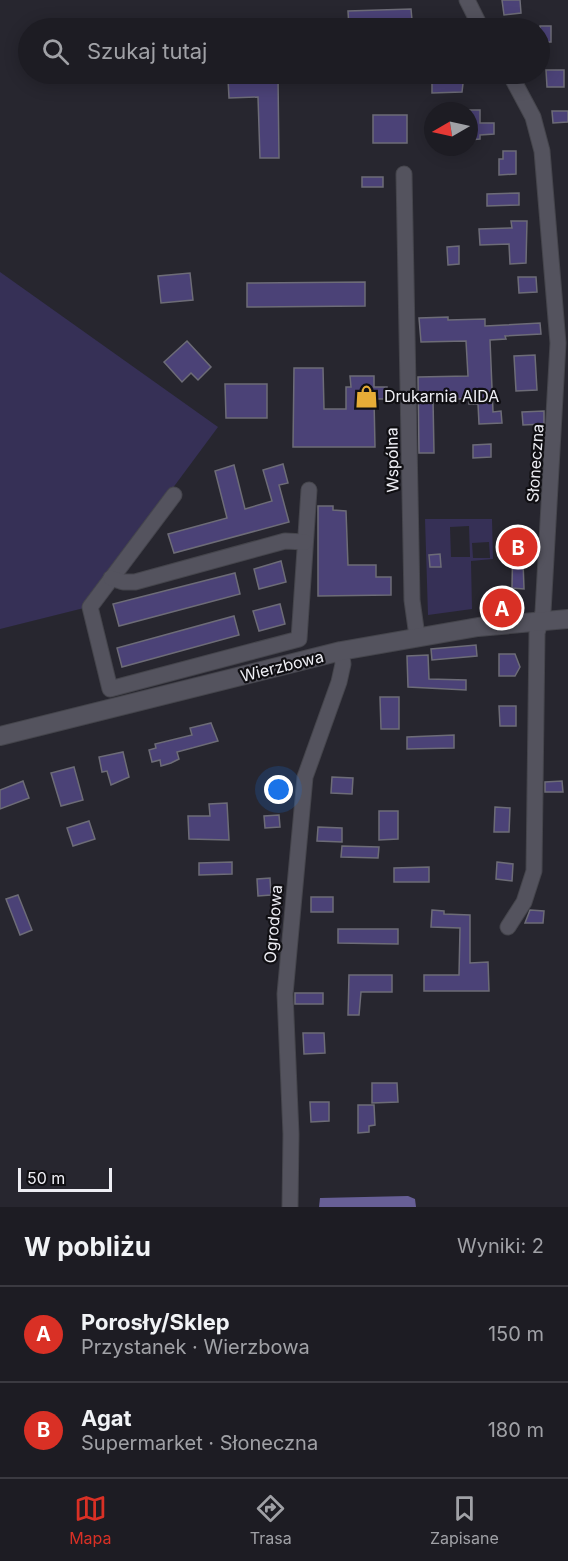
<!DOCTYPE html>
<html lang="pl">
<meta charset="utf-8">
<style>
:root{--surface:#1d1c23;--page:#25252b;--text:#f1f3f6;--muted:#a0a1a6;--line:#3b3a41;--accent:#d93025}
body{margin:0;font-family:Inter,sans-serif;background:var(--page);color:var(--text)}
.compass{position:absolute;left:424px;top:102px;width:54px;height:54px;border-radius:50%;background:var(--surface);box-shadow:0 3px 15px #0003;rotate:261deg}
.scale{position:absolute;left:18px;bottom:15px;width:94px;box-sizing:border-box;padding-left:6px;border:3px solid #eeeef4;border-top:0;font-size:16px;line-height:21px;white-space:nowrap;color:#eeeef4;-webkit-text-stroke:4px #100f13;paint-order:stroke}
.you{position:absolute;left:279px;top:790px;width:21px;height:21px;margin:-15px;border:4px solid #fff;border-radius:50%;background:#1a73e8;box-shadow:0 0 0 9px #1a73e833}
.badge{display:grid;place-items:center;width:39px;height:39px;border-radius:50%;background:var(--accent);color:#fff;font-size:20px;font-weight:700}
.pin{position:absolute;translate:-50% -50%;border:3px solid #fff;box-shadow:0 2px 6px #0006}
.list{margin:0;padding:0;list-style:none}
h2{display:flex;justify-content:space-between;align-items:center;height:78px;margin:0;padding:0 24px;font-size:26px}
h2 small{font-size:20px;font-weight:400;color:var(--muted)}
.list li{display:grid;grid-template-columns:39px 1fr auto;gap:18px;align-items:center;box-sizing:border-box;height:96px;padding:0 24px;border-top:2px solid var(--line)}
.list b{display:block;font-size:22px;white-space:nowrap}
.list p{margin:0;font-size:20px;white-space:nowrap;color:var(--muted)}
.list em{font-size:20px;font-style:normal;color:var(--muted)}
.icon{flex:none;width:33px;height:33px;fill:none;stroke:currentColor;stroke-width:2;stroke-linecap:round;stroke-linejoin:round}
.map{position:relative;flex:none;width:568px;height:1207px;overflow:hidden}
.search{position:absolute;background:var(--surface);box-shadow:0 3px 15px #0003;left:18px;right:18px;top:18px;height:66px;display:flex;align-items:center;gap:15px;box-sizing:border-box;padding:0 21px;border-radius:33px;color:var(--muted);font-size:22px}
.sheet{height:270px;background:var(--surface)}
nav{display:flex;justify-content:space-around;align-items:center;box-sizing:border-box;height:84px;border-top:2px solid var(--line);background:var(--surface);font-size:16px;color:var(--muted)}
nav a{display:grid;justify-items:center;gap:3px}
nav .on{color:var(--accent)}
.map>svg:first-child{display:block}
</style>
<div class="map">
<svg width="568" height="1207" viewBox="0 0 568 1207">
<rect width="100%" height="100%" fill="#27262f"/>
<!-- green -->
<g fill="#363056" fill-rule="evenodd">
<path d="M0,272l218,155 -134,181 -84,21z"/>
<path d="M425,519h67l1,40 -22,2 1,48 -44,6zM469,526l1,31h-19l-1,-30zM489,542l1,16h-17l-1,-15z"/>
</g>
<!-- water -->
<path fill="#675f96" d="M408,1196l7,3 1,8h-97l1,-9z"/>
<!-- building -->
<g fill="#4b4277" stroke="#6d6c77" stroke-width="1.5">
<path d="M502,0h18l1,13 -17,2z"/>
<path d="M411,9l1,11 -50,2v6h-13l-1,-17z"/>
<rect x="540" y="26" width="11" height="16"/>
<path d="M546,70h18v17h-17z"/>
<path d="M437,74l27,1 -2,17 -30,1v-15h5z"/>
<path d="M278,78l1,80h-19l-2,-61 -29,1 -1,-19z"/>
<path d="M469,110h11v13h14v11l-14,1v4l-11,1z"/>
<path d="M552,111h16v11l-15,1z"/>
<rect x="373" y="115" width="34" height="28"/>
<path d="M503,151h13v23l-17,1v-16h4z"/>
<rect x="362" y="177" width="21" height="10"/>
<path d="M519,193v12l-32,1v-12z"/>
<path d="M511,221h16l-1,42 -16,1 -1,-20 -29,1 -1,-16 33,-1z"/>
<path d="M459,246v18l-11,1 -1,-18z"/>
<path d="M190,273l3,27 -32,3 -3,-27z"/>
<path d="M518,277h18l1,15 -18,1z"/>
<path d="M365,282v24l-118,1v-24z"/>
<path d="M448,317v3l37,-1v7l55,-3 1,11 -36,2 1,3 -16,1 3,72 8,-1 1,12 -23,1 -1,-20h-9v-5h-36l1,54h-15l-1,-76 50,-1 -2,-35 -45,1 -2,-24z"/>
<path d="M187,341l24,26 -13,13 -7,-7 -9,9 -18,-20z"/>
<path d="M535,355l2,35 -21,1 -2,-35z"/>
<path d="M294,368h29l1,41h22v-22h5l-1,-11h24v11h13v12h-13l1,48h-82z"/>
<path d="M225,384h42v34h-41z"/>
<path d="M544,411v13l-21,1 -1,-13z"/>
<path d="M491,444v13l-18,1v-13z"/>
<path d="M283,464l5,19 -9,2 10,37 -115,31 -6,-19 59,-16 -12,-47 19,-6 11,44 27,-8 -9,-31z"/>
<path d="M318,506h15v4l13,1 2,54h28v12h15v18l-73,1z"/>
<path d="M522,533l2,56 -12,-1 1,-54z"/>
<path d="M440,554l1,13h-11l-1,-12z"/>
<path d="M281,561l5,21 -27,7 -5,-20z"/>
<path d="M235,573l5,21 -121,32 -6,-22z"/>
<path d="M280,604l5,20 -26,7 -6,-20z"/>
<path d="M234,616l5,19 -117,32 -5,-19z"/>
<path d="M476,645l1,11 -45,4 -1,-11z"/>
<path d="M499,654h16l5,13 -5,9h-16z"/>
<path d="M428,655l1,24 37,1v10l-58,-3 -1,-31z"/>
<path d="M380,697h19v32h-18z"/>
<path d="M499,706h17v20h-16z"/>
<path d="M211,723l7,18 -41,11 2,7 -8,4 -10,3 -1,-6 -8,2 -3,-12 7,-2 -1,-4 37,-9 -2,-7z"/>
<path d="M454,735v13l-47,1v-12z"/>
<path d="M123,752l6,25 -18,8 -4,-14 -5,1 -3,-15z"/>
<path d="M74,767l9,33 -22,6 -10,-33z"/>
<path d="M332,777l21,1 -1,16 -21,-1z"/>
<path d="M23,781l6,17 -29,11v-19z"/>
<path d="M562,781l1,11h-18v-10z"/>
<path d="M227,803l2,37 -40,-1 -1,-23h22l-1,-12z"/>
<path d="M495,807l15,1 -1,24h-15z"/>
<path d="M379,811h19v28l-19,1z"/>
<path d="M279,815l1,12 -15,1 -1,-12z"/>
<path d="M89,821l6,18 -22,7 -6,-18z"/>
<path d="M318,827l24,1v14l-25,-1z"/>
<path d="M342,846l37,1 -1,11 -37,-1z"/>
<path d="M232,862v12l-33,1v-12z"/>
<path d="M497,862l16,2 -1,17 -16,-2z"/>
<path d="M429,867v15h-35v-14z"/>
<path d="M270,878l1,17 -13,1 -1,-17z"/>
<path d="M18,895l14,35 -12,5 -14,-36z"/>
<rect x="311" y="897" width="22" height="15"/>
<path d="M432,910l12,1v3l26,1v48l18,-1 1,29h-65v-16h35l1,-47 -29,-1z"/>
<path d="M530,910l14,1 -1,12h-18z"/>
<path d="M338,929h60v15l-60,-1z"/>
<path d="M349,975h43v17h-31l-2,23h-11z"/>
<rect x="295" y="993" width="28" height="11"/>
<path d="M303,1033h21l1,20 -21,1z"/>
<path d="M372,1083h25l1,19 -26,1z"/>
<path d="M310,1102h19v19l-18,1z"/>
<path d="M358,1105h16l1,20 -6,1v6l-11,1z"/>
</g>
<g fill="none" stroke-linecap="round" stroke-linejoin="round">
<defs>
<g id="street">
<path d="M467,0l14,28"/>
<path d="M404,174l8,426 5,36"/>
<path d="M174,495l-84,112 20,82 189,-50 10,-149"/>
<path d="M111,578l12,4h12l150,-41 20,1"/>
<path d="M508,927l16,-25 10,-31 3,-238 6,-21 15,-269 -16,-192 -9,-34 -23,-43"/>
<path d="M290,1207l1,-73 -6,-140 20,-217 34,-95 4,-18 -2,-13"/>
</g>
<path id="secondary" d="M0,736l341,-85 137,-24 90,-8"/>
</defs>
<!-- street casing -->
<use href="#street" stroke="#45454c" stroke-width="17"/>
<!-- secondary casing -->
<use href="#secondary" stroke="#45454c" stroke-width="20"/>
<!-- street -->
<use href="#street" stroke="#54535e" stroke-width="15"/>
<!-- secondary -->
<use href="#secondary" stroke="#54535e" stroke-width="18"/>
</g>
<!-- icons -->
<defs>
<symbol id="shop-bare" viewBox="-9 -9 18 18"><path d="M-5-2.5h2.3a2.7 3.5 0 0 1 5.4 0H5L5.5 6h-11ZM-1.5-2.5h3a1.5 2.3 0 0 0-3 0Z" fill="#e7ac37" stroke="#100f13" stroke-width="2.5" paint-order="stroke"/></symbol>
</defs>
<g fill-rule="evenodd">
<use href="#shop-bare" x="350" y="380" width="33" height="33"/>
</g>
<g text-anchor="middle" stroke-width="4.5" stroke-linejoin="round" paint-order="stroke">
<!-- poi labels -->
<g font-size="16" fill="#eeeef4" stroke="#100f13" text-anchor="start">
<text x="384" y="402">Drukarnia AIDA</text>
</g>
<!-- street labels -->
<g font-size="16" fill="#eeeef4" stroke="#100f13">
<text transform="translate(392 460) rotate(-91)" y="6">Wspólna</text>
<text transform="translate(535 463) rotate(-86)" y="6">Słoneczna</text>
<text transform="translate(282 666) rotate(-14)" y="6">Wierzbowa</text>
<text transform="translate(273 924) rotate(-85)" y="6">Ogrodowa</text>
</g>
</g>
</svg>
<svg class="compass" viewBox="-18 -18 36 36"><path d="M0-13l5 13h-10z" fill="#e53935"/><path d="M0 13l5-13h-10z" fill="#a0a1a6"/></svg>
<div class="scale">50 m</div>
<div class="you"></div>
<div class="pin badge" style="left:502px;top:608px">A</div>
<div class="pin badge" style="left:518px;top:547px">B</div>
<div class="search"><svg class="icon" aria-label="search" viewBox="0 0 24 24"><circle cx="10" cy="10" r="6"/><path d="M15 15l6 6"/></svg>Szukaj tutaj</div>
</div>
<section class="sheet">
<h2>W pobliżu<small>Wyniki: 2</small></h2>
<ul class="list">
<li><span class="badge">A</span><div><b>Porosły/Sklep</b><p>Przystanek · Wierzbowa</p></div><em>150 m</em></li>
<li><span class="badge">B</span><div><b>Agat</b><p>Supermarket · Słoneczna</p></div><em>180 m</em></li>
</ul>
</section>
<nav>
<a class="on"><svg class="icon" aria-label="map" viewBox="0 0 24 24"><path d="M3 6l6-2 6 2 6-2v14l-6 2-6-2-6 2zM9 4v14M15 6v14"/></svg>Mapa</a>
<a><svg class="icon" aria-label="directions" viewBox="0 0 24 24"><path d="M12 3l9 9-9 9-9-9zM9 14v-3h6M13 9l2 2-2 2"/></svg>Trasa</a>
<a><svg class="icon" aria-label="saved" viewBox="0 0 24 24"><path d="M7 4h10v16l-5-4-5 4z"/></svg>Zapisane</a>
</nav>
